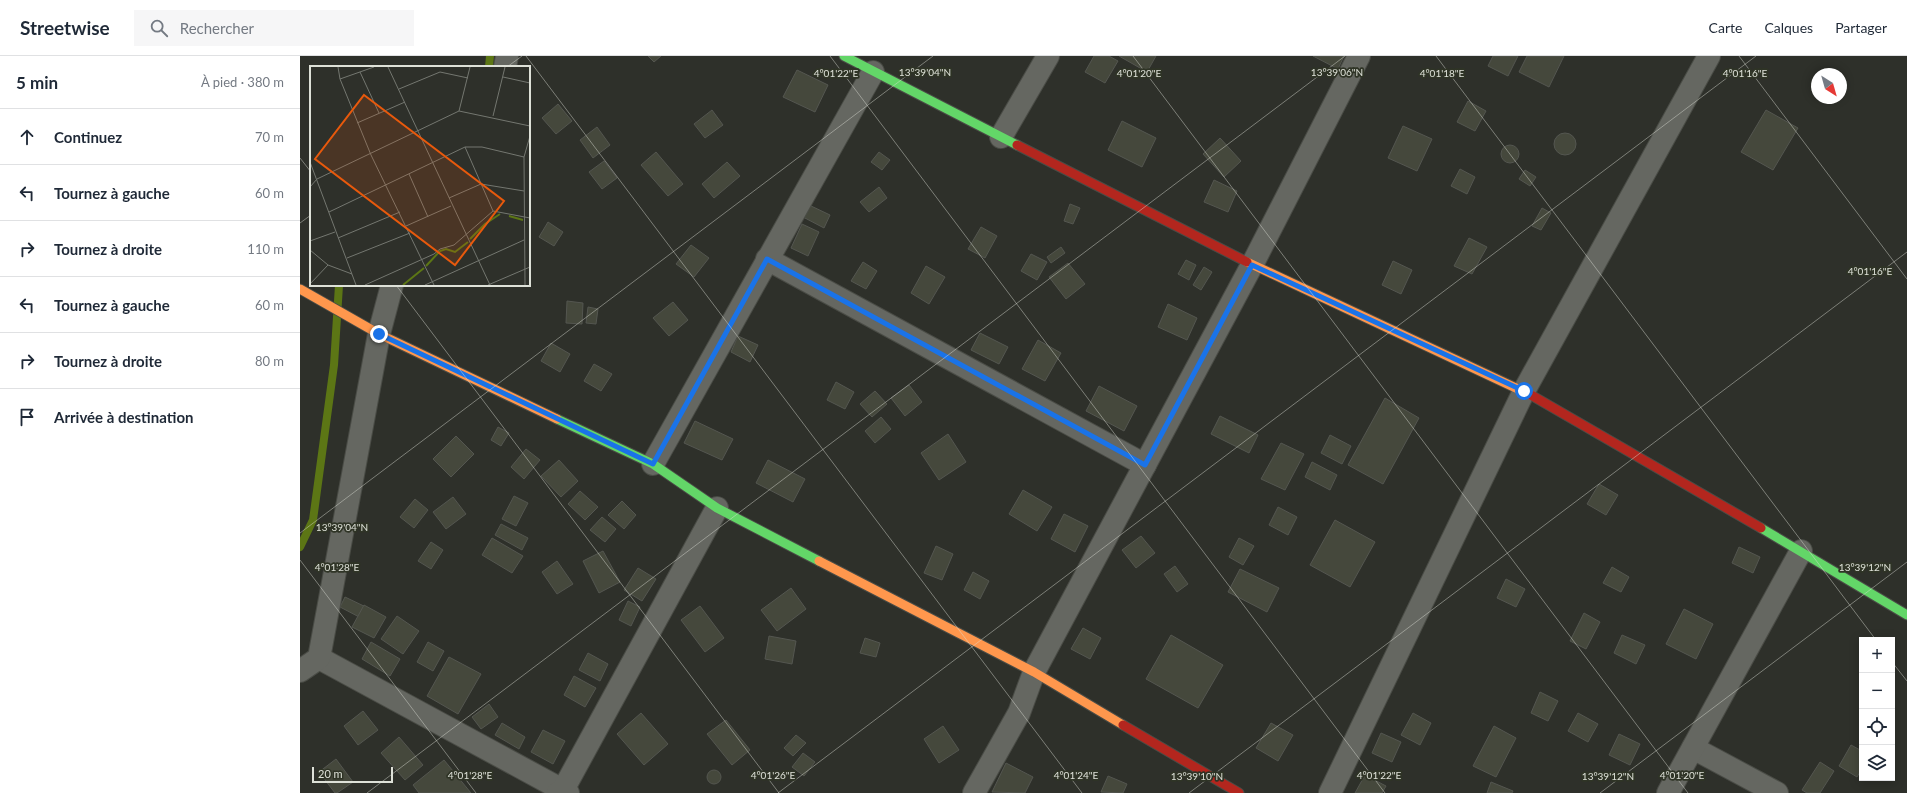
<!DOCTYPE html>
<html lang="fr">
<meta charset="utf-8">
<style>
:root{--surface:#fff;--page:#f6f6f7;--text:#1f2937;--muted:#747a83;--line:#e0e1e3}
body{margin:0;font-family:Lato,sans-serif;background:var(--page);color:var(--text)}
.controls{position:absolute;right:12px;bottom:12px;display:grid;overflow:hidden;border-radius:0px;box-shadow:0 2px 10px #0003}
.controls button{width:36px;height:36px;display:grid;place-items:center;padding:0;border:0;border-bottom:1px solid var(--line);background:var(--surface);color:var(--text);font:20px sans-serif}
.compass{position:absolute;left:1511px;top:12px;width:36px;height:36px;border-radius:50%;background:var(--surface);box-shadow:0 2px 10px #0003;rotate:143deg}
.scale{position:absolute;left:12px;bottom:10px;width:81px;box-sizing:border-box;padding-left:4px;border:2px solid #dee1d8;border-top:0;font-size:11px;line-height:14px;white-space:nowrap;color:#dee1d8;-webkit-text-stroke:3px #2f3426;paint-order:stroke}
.stop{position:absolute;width:12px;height:12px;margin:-9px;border:3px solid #1a73e8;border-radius:50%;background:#fff}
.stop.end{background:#1a73e8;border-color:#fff;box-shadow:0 1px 4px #0008}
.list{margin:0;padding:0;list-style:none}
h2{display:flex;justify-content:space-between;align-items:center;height:52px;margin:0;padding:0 16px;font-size:17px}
h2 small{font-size:13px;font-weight:400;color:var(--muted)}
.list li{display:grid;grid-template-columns:26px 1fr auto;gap:12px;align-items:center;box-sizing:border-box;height:56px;padding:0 16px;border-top:1px solid var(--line)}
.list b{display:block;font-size:15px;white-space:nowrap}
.list em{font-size:13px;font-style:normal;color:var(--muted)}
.icon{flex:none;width:22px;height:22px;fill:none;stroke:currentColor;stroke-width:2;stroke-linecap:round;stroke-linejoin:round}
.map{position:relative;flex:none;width:1607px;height:737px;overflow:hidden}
header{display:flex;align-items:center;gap:24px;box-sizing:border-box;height:56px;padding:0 20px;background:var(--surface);border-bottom:1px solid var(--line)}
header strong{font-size:19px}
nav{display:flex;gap:22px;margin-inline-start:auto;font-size:14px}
.search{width:280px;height:36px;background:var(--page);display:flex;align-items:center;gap:10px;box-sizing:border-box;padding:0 14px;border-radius:0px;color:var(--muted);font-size:15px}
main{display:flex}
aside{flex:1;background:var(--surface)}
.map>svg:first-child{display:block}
</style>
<header>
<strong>Streetwise</strong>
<div class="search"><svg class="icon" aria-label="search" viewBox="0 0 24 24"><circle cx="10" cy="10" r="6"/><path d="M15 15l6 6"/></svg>Rechercher</div>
<nav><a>Carte</a><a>Calques</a><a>Partager</a></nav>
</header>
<main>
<aside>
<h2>5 min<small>À pied · 380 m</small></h2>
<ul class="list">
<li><svg class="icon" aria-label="ahead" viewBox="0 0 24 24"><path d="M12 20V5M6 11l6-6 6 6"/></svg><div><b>Continuez</b></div><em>70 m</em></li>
<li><svg class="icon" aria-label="left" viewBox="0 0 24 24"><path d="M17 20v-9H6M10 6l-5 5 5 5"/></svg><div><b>Tournez à gauche</b></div><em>60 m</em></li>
<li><svg class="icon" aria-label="right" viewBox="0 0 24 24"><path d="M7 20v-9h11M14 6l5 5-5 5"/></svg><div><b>Tournez à droite</b></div><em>110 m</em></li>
<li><svg class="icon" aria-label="left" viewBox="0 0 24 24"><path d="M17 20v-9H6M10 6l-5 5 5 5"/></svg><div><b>Tournez à gauche</b></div><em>60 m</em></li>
<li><svg class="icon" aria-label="right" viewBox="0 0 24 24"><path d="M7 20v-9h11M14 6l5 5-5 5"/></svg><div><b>Tournez à droite</b></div><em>80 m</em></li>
<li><svg class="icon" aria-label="arrive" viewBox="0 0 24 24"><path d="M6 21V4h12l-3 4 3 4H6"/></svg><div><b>Arrivée à destination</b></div></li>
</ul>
</aside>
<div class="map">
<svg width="1607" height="737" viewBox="0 0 1607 737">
<rect width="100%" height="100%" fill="#2e302a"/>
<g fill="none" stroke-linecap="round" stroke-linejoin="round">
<!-- stream -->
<g stroke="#5c7615" stroke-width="8">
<path d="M189,11l1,-11"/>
<path d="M0,491l13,-27 21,-155 5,-80"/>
</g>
</g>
<!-- building -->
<g fill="#45483c" stroke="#545650">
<path d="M348,0h13l-7,6z"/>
<path d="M794,0h15l9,5 -13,22 -20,-11z"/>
<path d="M819,0h37l-9,16z"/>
<path d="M1013,0h31l-6,13z"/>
<path d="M1193,0h25l-10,20 -20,-10z"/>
<path d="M1227,0h37l-15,31 -30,-15z"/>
<path d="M497,14l31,15 -13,27 -32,-15z"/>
<path d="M1168,45l18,10 -11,20 -18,-9z"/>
<path d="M258,48l14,17 -16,13 -14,-16z"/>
<path d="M412,54l11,15 -18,13 -11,-14z"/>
<path d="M1466,54l32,18 -25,42 -32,-18z"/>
<path d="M822,65l34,17 -14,29 -34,-17z"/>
<path d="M1103,70l29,13 -15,32 -29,-13z"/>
<path d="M297,71l13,18 -17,13 -13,-18z"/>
<circle cx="1265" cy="88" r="11"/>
<path d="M920,82l21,23 -17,16 -21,-23z"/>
<circle cx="1210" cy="98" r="9"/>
<path d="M356,96l27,32 -15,12 -27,-31z"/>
<path d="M579,96l11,8 -8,10 -11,-8z"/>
<path d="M304,105l13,17 -15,11 -13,-17z"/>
<path d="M427,106l13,14 -26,22 -12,-14z"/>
<path d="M1160,113l15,8 -8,17 -16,-8z"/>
<path d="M1225,114l11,7 -6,9 -11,-7z"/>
<path d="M914,124l23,11 -9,21 -24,-10z"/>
<path d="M579,131l8,11 -18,14 -9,-10z"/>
<path d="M770,148l10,4 -7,16 -9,-3z"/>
<path d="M509,149l21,10 -6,13 -21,-11z"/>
<path d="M1242,152l9,5 -10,17 -9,-4z"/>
<path d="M248,166l15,10 -9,14 -15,-9z"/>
<path d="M502,168l17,8 -11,24 -17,-8z"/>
<path d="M681,171l16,9 -12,22 -17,-9z"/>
<path d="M1169,182l18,9 -15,27 -18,-8z"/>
<path d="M391,189l18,13 -15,19 -18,-13z"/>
<path d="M761,191l4,6 -14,10 -4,-6z"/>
<path d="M731,198l16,8 -10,18 -16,-9z"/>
<path d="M886,204l10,5 -7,15 -11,-6z"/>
<path d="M1093,205l19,9 -11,24 -19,-9z"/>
<path d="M563,206l14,9 -11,18 -15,-8z"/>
<path d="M768,207l17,21 -19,15 -17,-22z"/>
<path d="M626,210l19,11 -16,27 -18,-11z"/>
<path d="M904,211l8,5 -11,18 -8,-5z"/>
<path d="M267,245l16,2 -1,21 -16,-1z"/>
<path d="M373,246l15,18 -19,16 -16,-18z"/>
<path d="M868,248l29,14 -10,22 -29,-13z"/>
<path d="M288,251l10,2 -2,15 -10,-1z"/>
<path d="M680,277l28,14 -9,17 -28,-14z"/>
<path d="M438,280l20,9 -8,17 -19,-10z"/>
<path d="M738,284l23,13 -16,28 -23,-12z"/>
<path d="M251,287l19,11 -10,18 -19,-11z"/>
<path d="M294,308l18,10 -11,17 -17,-10z"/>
<path d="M536,326l18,10 -9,17 -18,-9z"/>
<path d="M609,329l13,17 -17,14 -14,-18z"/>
<path d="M799,330l38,20 -13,25 -38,-20z"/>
<path d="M575,335l12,13 -15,13 -12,-13z"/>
<path d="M1085,342l34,20 -36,66 -35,-19z"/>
<path d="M920,360l38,19 -9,18 -38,-19z"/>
<path d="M581,361l10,12 -16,14 -10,-12z"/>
<path d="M395,365l38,18 -11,21 -38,-17z"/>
<path d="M198,371l11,6 -8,13 -10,-6z"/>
<path d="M648,378l18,28 -27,18 -18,-27z"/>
<path d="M1030,379l21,11 -9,18 -21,-11z"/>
<path d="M156,380l18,18 -23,23 -18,-18z"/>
<path d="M981,387l23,11 -19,36 -24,-11z"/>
<path d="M226,393l14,11 -16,19 -13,-12z"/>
<path d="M259,404l19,21 -17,16 -20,-21z"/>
<path d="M468,404l37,19 -12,23 -37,-19z"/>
<path d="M1012,406l25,13 -7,15 -25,-13z"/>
<path d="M1299,428l19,11 -12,20 -19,-11z"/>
<path d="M723,434l29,17 -15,24 -28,-17z"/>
<path d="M280,435l18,16 -13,13 -17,-16z"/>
<path d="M214,440l14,7 -12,23 -14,-7z"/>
<path d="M153,441l13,17 -20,15 -13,-17z"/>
<path d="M115,443l13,11 -14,18 -14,-11z"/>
<path d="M322,445l14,14 -12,14 -16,-14z"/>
<path d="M978,451l19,10 -9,18 -19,-10z"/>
<path d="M764,458l24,12 -13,26 -24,-13z"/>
<path d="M302,461l14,12 -11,13 -15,-12z"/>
<path d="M1035,464l40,22 -25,45 -40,-22z"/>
<path d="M201,468l27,14 -6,12 -27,-15z"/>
<path d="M841,480l14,17 -19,15 -14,-18z"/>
<path d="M192,482l31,18 -11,17 -30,-18z"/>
<path d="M939,482l15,8 -11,19 -14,-8z"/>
<path d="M131,486l12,8 -12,19 -13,-8z"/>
<path d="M636,490l17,8 -11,26 -18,-7z"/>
<path d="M1439,491l21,10 -7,16 -21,-10z"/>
<path d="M303,495l17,31 -21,11 -16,-32z"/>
<path d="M257,505l16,23 -16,10 -15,-22z"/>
<path d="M875,510l13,18 -11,8 -13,-18z"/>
<path d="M1312,511l17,10 -8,15 -18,-9z"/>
<path d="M338,512l18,11 -14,22 -18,-11z"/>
<path d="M940,513l39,19 -12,24 -39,-20z"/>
<path d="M673,516l16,9 -9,18 -16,-9z"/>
<path d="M1206,523l19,10 -9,18 -19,-9z"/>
<path d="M491,532l15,21 -29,22 -16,-21z"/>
<path d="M45,541l23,11 -5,11 -23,-12z"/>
<path d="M328,545l12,6 -9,19 -12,-6z"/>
<path d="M64,549l22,12 -12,21 -22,-11z"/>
<path d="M400,550l24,32 -19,14 -24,-32z"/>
<path d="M1384,553l29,15 -17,35 -30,-15z"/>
<path d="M1284,557l16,9 -14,27 -16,-8z"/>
<path d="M97,560l22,15 -16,23 -22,-15z"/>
<path d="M783,572l18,10 -11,21 -19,-10z"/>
<path d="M871,579l52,30 -25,43 -52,-29z"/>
<path d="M1322,579l23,10 -9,19 -22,-11z"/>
<path d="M469,580l27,5 -4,23 -27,-5z"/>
<path d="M565,582l15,5 -4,14 -16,-4z"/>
<path d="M71,586l29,17 -10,17 -28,-17z"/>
<path d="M128,586l16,9 -11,20 -16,-9z"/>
<path d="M288,597l20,11 -8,17 -21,-11z"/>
<path d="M149,601l32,17 -23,40 -31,-18z"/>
<path d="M274,620l22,12 -11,19 -21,-12z"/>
<path d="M1240,636l18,9 -10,20 -17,-8z"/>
<path d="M189,648l9,13 -17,12 -9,-12z"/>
<path d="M63,655l15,19 -20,15 -14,-19z"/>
<path d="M341,657l27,31 -24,21 -27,-31z"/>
<path d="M1113,657l18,10 -11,22 -19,-10z"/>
<path d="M1278,657l20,11 -10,18 -20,-11z"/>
<path d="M426,664l24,30 -18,15 -25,-31z"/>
<path d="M202,667l23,14 -6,12 -24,-14z"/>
<path d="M971,667l22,12 -15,26 -22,-13z"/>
<path d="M643,670l16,24 -20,13 -15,-24z"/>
<path d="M1194,670l22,12 -20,39 -23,-11z"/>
<path d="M243,674l22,11 -12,23 -22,-12z"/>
<path d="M1081,677l20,9 -9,20 -20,-9z"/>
<path d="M1319,678l21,10 -10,21 -21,-10z"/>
<path d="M496,679l10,8 -13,13 -9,-8z"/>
<path d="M99,681l24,28 -18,15 -24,-27z"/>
<path d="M1551,689l11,6v18l-5,8 -18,-11z"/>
<path d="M503,697l12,9 -11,14 -12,-9z"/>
<path d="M36,703l17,23 -16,11h-2l-16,-21z"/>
<path d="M144,704l27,33h-52l-6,-8z"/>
<path d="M1520,706l14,9 -14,22h-13l-5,-3z"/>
<path d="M706,707l27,14 -8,16 -33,-1z"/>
<circle cx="414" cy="721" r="7"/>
<path d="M1065,719l21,11 -4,7h-27z"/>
<path d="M808,720l19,8 -4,9 -22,-1z"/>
<path d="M1191,726l22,9 -1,2h-25z"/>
</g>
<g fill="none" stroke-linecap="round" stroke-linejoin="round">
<defs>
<g id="street">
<path d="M205,11l2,-11"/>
<path d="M701,81l47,-81"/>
<path d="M467,203l378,206"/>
<path d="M353,408l220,-392"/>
<path d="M19,602l249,135"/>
<path d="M0,615l19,-13 60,-324 13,-49"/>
<path d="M1393,692l84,45"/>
<path d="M258,737l5,-3 154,-282"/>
<path d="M674,737l45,-80 15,-41 218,-407 107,-209"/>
<path d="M1030,737l194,-402 185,-335"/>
<path d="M1368,737l133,-242"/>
</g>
<g id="fast">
<path d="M544,0l173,89"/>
<path d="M257,363l96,45 64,44 102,53"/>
<path d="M1461,472l146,87"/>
</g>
<g id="slow">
<path d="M947,206l284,133"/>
<path d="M0,233l79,45 178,85"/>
<path d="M519,505l215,111 89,53"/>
</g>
<g id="jam">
<path d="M717,89l230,117"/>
<path d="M1231,339l230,133"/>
<path d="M823,669l116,68"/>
</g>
</defs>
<!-- street casing -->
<use href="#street" stroke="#4a4c46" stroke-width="24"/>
<!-- fast casing -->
<use href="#fast" stroke="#4a4c46" stroke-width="11"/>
<!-- slow casing -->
<use href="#slow" stroke="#4a4c46" stroke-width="11"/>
<!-- jam casing -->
<use href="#jam" stroke="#4a4c46" stroke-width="11"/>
<!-- street -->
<use href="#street" stroke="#656761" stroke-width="22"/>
<!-- fast -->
<use href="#fast" stroke="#63d668" stroke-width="9"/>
<!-- slow -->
<use href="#slow" stroke="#ff974d" stroke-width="9"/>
<!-- jam -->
<use href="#jam" stroke="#b3261e" stroke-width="9"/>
</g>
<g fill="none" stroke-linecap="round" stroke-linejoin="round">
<!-- route -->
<path stroke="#1a73e8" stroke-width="5" d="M79,278l274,130 114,-205 378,206 107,-200 272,126"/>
</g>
<!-- ticks -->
<path fill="none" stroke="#dee1d8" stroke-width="1" stroke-opacity="0.45" d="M226,0l556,737M530,0l555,737M833,0l555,737M1136,0l440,584M1439,0l168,223M207,11l15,-11M0,102l11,14M0,167l11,-8M96,229l383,508M0,477l633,-477M0,504l176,233M1592,606l15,19M67,737l978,-737M478,737l978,-737M889,737l718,-541M1300,737l307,-231"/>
<!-- overview -->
<g transform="translate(10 10)">
<rect width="220" height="220" fill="#2e302a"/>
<path fill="none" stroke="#5c7615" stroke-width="2" d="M199,150l14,4M160,173l15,-15 15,-10M116,200l14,-15 6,-2 9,3 13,-10M93,219l21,-17"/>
<path fill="none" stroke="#747770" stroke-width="1" d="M28,1l2,12 31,76 63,130M78,1l102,218M50,6l19,41M193,11l27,6M30,13l34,-12M89,23l41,-17 28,6M149,45l11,-44M183,50l12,-49M47,57l48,-21M0,96l46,123M99,108l19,43M0,121l7,-8 142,-68 71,15M139,132l32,-14 43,7M183,145l-28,-64h17l42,10M19,146l136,-65M96,160l45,-20M28,172l62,-26M0,175l25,-9M0,184l18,15 24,9M37,192l63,-25M0,218l18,-19M55,219l69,-31 6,-5 14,-4 39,-34 37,7M115,219l99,-45M178,219l42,-18M215,219l-1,-128 6,-21"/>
<path fill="#e8590c" fill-opacity="0.15" stroke="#e8590c" stroke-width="2" d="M54,29l140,106 -49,64 -140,-106z"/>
<rect width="220" height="220" fill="none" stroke="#dee1d8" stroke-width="2"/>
</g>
<g font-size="10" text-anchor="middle" fill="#dee1d8" stroke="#2f3426" stroke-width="3.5" stroke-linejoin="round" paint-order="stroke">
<text x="625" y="20">13°39'04"N</text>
<text x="1037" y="20">13°39'06"N</text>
<text x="839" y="21">4°01'20"E</text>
<text x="1142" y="21">4°01'18"E</text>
<text x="536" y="21">4°01'22"E</text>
<text x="1445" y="21">4°01'16"E</text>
<text x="1570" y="219">4°01'16"E</text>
<text x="42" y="475">13°39'04"N</text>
<text x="37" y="515">4°01'28"E</text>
<text x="1565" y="515">13°39'12"N</text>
<text x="170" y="723">4°01'28"E</text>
<text x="473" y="723">4°01'26"E</text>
<text x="776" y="723">4°01'24"E</text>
<text x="1079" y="723">4°01'22"E</text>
<text x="1382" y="723">4°01'20"E</text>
<text x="897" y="724">13°39'10"N</text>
<text x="1308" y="724">13°39'12"N</text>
</g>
</svg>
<div class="controls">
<button>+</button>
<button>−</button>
<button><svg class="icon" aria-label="locate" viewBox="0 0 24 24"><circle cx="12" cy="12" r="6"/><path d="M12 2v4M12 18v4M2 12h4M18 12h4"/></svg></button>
<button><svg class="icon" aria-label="layers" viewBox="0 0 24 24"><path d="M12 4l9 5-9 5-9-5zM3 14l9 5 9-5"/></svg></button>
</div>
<svg class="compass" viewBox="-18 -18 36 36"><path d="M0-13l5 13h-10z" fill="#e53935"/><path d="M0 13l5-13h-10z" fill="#747a83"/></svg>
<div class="scale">20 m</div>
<div class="stop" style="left:1224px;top:335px"></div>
<div class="stop end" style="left:79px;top:278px"></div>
</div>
</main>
